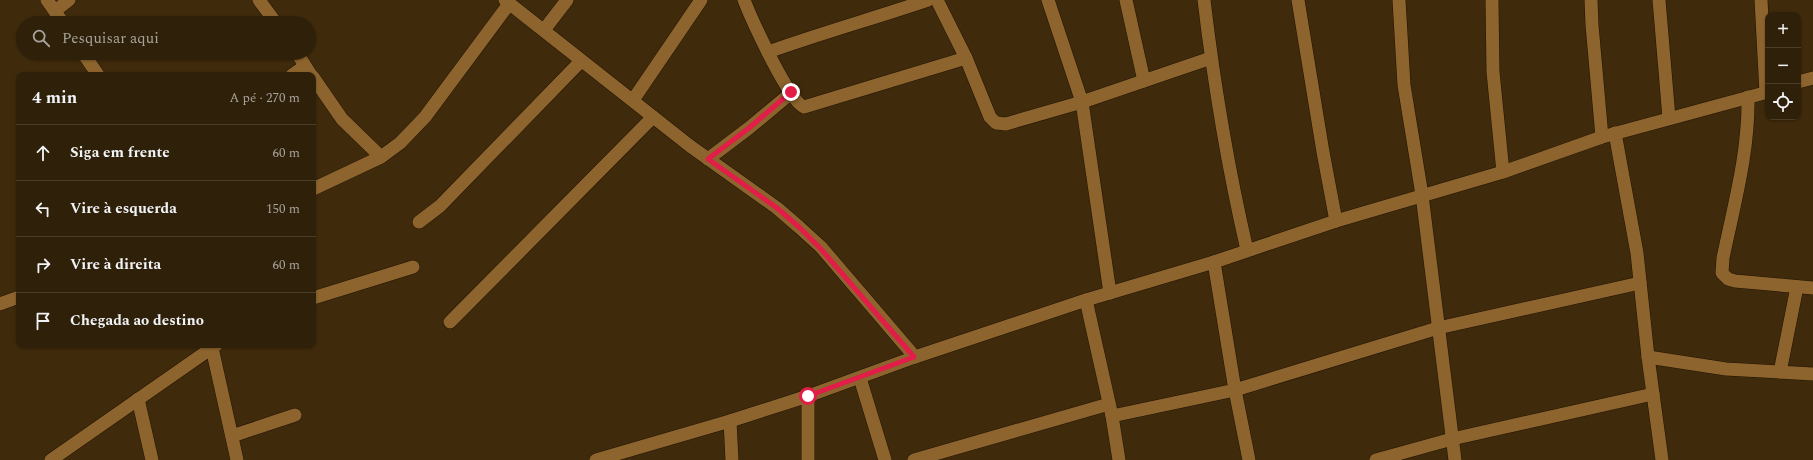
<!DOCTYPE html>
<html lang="pt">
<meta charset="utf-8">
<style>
:root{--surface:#2f2009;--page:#3b2d17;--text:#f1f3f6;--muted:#a7a39c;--line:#4a3e2a}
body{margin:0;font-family:Spectral,serif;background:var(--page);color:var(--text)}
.controls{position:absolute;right:12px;top:12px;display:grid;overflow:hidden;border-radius:8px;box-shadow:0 1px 3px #0004}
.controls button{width:36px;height:36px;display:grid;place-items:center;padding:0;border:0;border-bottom:1px solid var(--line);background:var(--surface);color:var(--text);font:20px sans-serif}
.stop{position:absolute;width:12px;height:12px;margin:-9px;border:3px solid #e11d48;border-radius:50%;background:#fff}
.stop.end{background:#e11d48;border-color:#fff;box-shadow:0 1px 4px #0008}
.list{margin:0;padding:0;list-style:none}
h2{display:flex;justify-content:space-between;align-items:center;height:52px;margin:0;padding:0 16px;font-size:17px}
h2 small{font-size:13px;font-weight:400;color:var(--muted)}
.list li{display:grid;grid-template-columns:26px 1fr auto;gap:12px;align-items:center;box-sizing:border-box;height:56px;padding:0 16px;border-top:1px solid var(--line)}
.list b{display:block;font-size:15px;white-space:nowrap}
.list em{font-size:13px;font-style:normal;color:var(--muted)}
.icon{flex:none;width:22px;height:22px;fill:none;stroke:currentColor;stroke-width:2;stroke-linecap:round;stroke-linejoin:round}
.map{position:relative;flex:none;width:1813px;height:460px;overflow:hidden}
.search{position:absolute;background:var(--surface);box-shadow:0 1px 3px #0004;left:16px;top:16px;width:300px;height:44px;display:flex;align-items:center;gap:10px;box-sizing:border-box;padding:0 14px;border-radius:22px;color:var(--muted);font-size:15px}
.panel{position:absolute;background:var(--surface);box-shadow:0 1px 3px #0004;left:16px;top:72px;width:300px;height:276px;border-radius:8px}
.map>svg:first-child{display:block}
</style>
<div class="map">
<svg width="1813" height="460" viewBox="0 0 1813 460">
<rect width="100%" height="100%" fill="#3f2a0c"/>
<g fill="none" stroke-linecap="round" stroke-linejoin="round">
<defs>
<g id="minor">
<path d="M47,0l16,23"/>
<path d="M259,0l17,23"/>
<path d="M505,0l185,146 87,62 22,19 22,20 94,110"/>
<path d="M744,0c7,18 45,102 60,107l162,-49"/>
<path d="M937,0l29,58 24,59 6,6 10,1 76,-22 129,-44"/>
<path d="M1048,0l34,102 28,191"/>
<path d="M1126,0l18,81"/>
<path d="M1204,0c10,84 24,168 43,250"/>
<path d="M1298,0l25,152 13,69"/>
<path d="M1399,0l5,85 18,110 33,265"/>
<path d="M1492,0l1,72 10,100"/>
<path d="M1591,0l1,25 10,112"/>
<path d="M1659,0l10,118"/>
<path d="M1761,0l5,93"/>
<path d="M55,11l14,-11"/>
<path d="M544,30l23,-30"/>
<path d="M768,52c53,-19 107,-34 160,-52"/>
<path d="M83,53l15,22"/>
<path d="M297,53l14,22"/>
<path d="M292,75l13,-9"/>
<path d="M313,77l29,42 39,38"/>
<path d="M1798,82l15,-4"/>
<path d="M1748,97c1,55 -14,108 -25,161l-1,15 6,6 7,2 78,7"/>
<path d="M633,100l68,-100"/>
<path d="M1615,133l22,120 11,104 14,103"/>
<path d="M708,159l41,-31 42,-35"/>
<path d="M313,189l68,-32 19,-14 25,-26 84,-113"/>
<path d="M419,222l21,-16 141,-145"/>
<path d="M1214,262l21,128 14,70"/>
<path d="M313,298l100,-31"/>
<path d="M1086,300l26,116 7,44"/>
<path d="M0,304l19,-7"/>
<path d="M450,322l203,-205"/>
<path d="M212,348l25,112"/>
<path d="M1648,357l78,12 87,5"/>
<path d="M1780,372l17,-85"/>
<path d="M860,378l25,82"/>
<path d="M138,399l14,61"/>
<path d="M1112,416l123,-26 203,-62 202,-45"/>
<path d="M730,421l2,39"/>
<path d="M232,436l63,-21"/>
<path d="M51,460l165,-115"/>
<path d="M596,460l134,-39 78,-25 107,-39 171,-57 128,-38 122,-41 167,-49 99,-35 166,-45"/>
<path d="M808,460v-64"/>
<path d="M914,460l195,-56"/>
<path d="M1376,460l76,-21 201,-45"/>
</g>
</defs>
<!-- minor casing -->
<use href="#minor" stroke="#201404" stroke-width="14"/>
<!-- minor -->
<use href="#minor" stroke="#8d642d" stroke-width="13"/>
</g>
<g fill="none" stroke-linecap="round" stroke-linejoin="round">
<!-- route -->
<path stroke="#e11d48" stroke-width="5" d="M791,92l-42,36 -41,31 69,49 22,19 21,21 94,109 -106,39"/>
</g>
</svg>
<div class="controls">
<button>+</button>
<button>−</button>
<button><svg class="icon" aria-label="locate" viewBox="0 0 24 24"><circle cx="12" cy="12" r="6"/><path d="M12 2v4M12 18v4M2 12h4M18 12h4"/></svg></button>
</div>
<div class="stop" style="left:808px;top:396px"></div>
<div class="stop end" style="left:791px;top:92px"></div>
<div class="search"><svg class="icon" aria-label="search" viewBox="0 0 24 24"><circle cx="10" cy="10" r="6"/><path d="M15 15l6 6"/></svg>Pesquisar aqui</div>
<section class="panel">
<h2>4 min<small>A pé · 270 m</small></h2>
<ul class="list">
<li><svg class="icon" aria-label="ahead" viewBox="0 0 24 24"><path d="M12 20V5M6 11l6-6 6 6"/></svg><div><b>Siga em frente</b></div><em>60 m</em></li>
<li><svg class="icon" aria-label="left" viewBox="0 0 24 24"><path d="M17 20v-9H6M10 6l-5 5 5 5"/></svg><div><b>Vire à esquerda</b></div><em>150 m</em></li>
<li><svg class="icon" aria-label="right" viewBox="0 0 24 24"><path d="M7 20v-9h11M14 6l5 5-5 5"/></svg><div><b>Vire à direita</b></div><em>60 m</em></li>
<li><svg class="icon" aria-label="arrive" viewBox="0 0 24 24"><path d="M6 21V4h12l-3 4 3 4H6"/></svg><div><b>Chegada ao destino</b></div></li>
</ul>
</section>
</div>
